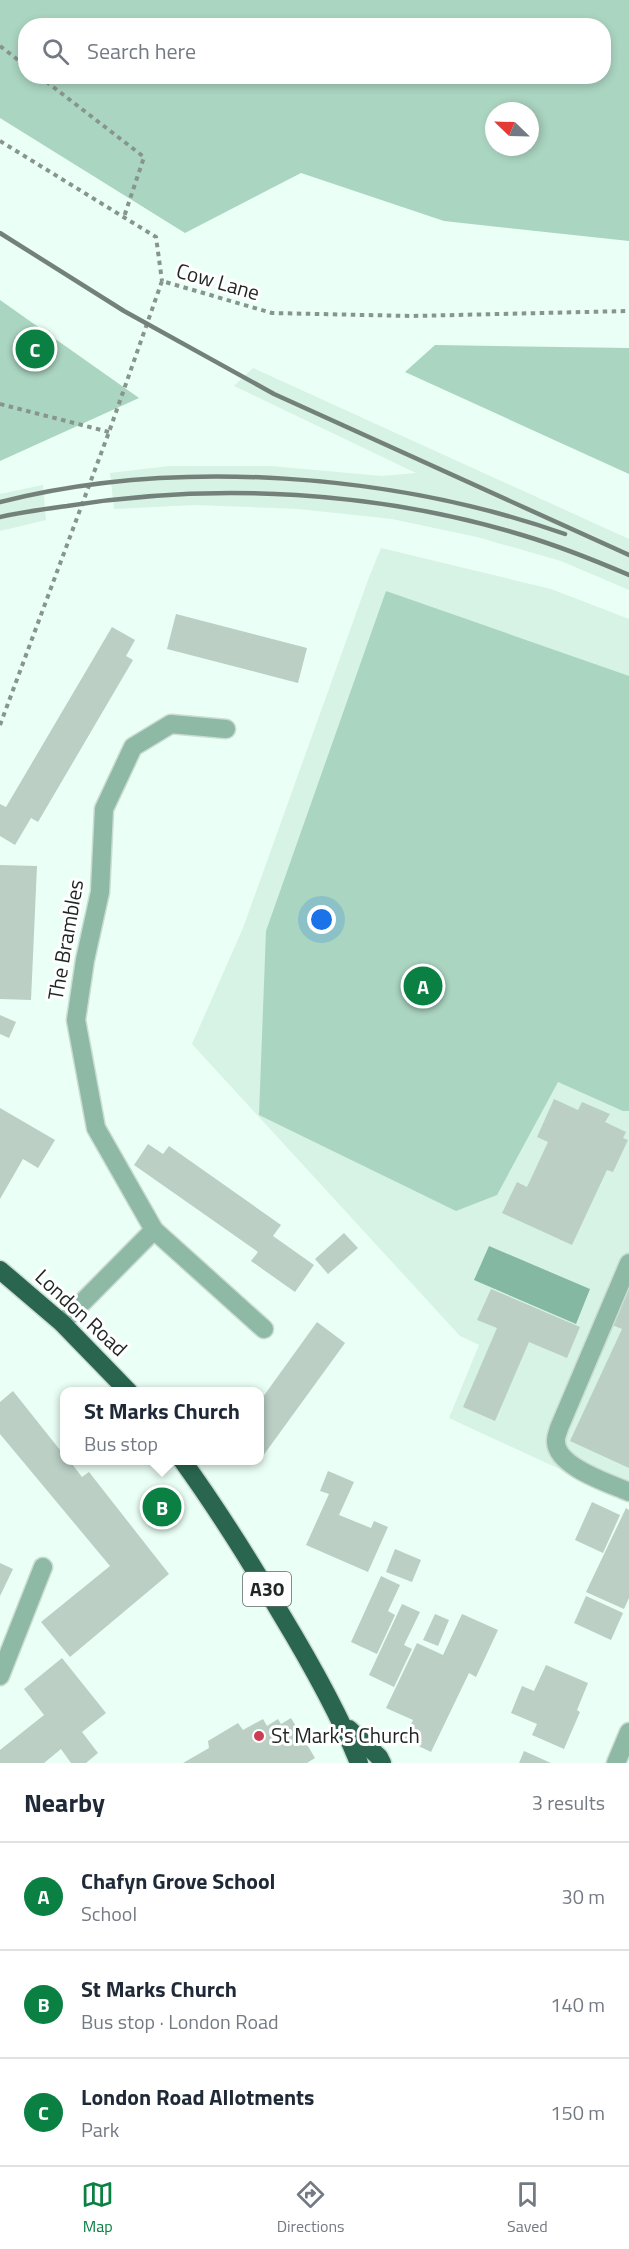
<!DOCTYPE html>
<meta charset="utf-8">
<style>
:root{--surface:#fff;--page:#f6f6f7;--text:#1f2937;--muted:#747a83;--line:#e0e1e3;--accent:#0b8043}
body{margin:0;font-family:"Titillium Web",sans-serif;background:var(--page);color:var(--text)}
.compass{position:absolute;left:485px;top:102px;width:54px;height:54px;border-radius:50%;background:var(--surface);box-shadow:0 3px 9px #0003;rotate:293deg}
.you{position:absolute;left:322px;top:920px;width:21px;height:21px;margin:-15px;border:4px solid #fff;border-radius:50%;background:#1a73e8;box-shadow:0 0 0 9px #1a73e833}
.badge{display:grid;place-items:center;width:39px;height:39px;border-radius:50%;background:var(--accent);color:#fff;font-size:20px;font-weight:700}
.pin{position:absolute;translate:-50% -50%;border:3px solid #fff;box-shadow:0 2px 6px #0006}
.popup{position:absolute;left:60px;top:1387px;width:204px;height:78px;box-sizing:border-box;display:grid;place-content:center;border-radius:12px;background:var(--surface);filter:drop-shadow(0 2px 4px #0005);font-size:20px;white-space:nowrap;color:var(--muted)}
.popup b{font-size:22px;color:var(--text)}
.popup::after{content:'';position:absolute;left:50%;top:100%;margin-left:-12px;border:12px solid transparent;border-top-color:var(--surface)}
.list{margin:0;padding:0;list-style:none}
h2{display:flex;justify-content:space-between;align-items:center;height:78px;margin:0;padding:0 24px;font-size:26px}
h2 small{font-size:20px;font-weight:400;color:var(--muted)}
.list li{display:grid;grid-template-columns:39px 1fr auto;gap:18px;align-items:center;box-sizing:border-box;height:108px;padding:0 24px;border-top:2px solid var(--line)}
.list b{display:block;font-size:22px;white-space:nowrap}
.list p{margin:0;font-size:20px;white-space:nowrap;color:var(--muted)}
.list em{font-size:20px;font-style:normal;color:var(--muted)}
.icon{flex:none;width:33px;height:33px;fill:none;stroke:currentColor;stroke-width:2;stroke-linecap:round;stroke-linejoin:round}
.map{position:relative;flex:none;width:629px;height:1763px;overflow:hidden}
.search{position:absolute;background:var(--surface);box-shadow:0 3px 9px #0003;left:18px;right:18px;top:18px;height:66px;display:flex;align-items:center;gap:15px;box-sizing:border-box;padding:0 21px;border-radius:24px;color:var(--muted);font-size:22px}
.sheet{height:402px;background:var(--surface)}
nav{display:flex;justify-content:space-around;align-items:center;box-sizing:border-box;height:84px;border-top:2px solid var(--line);background:var(--surface);font-size:16px;color:var(--muted)}
nav a{display:grid;justify-items:center;gap:3px}
nav .on{color:var(--accent)}
.map>svg:first-child{display:block}
</style>
<div class="map">
<svg width="629" height="1763" viewBox="0 0 629 1763">
<rect width="100%" height="100%" fill="#eafff5"/>
<!-- built -->
<g fill="#d6f3e5">
<path d="M253,368l376,171v51l-68,-29 -84,-24 -85,-18 -94,-10 -103,-4 -81,4 -4,-36 59,-7h102l111,10 34,-3 -182,-87z"/>
<path d="M43,485l3,35 -46,11v-37z"/>
<path d="M381,548l170,41 78,30v882l-180,-83 30,-73 -19,-9 -268,-292 51,-116 125,-348z"/>
</g>
<!-- green -->
<g fill="#aad5c1" fill-rule="evenodd">
<path d="M0,0h629v241l-185,-20 -143,-48 -116,60 -185,-115zM26,26h578v50h-578zM494,111h36v36h-36z"/>
<path d="M0,300l139,98 -139,63z"/>
<path d="M435,345l194,3v126l-224,-102z"/>
<path d="M386,591l243,85v435h-6l-65,-29 -61,113 -41,16 -197,-96 7,-184z"/>
</g>
<!-- water -->
<path fill="#85b8a2" d="M489,1246l101,43 -14,35 -102,-44z"/>
<!-- building -->
<g fill="#bbcfc5">
<path d="M176,614l131,34 -9,35 -131,-34z"/>
<path d="M112,627l23,13 -9,16 7,4 -95,162 -7,-4 -16,27 -15,-9v-32l6,3z"/>
<path d="M0,865l37,1 -6,134 -31,-1z"/>
<path d="M0,1015l16,7 -7,16 -9,-4z"/>
<path d="M554,1099l24,11 4,-8 28,12 -5,8 21,10 -3,6 5,2 -15,32 -6,-2 -35,75 -70,-32 15,-31 10,5 21,-45 -11,-5z"/>
<path d="M0,1108l55,32 -17,28 -15,-9 -23,40z"/>
<path d="M148,1144l15,10 6,-8 112,79 -8,11 41,29 -19,27 -44,-31 7,-9 -124,-87z"/>
<path d="M344,1233l14,15 -30,26 -13,-15z"/>
<path d="M629,1283v185l-59,-27 52,-112 -12,-5z"/>
<path d="M491,1289l89,38 -13,31 -38,-16 -34,79 -32,-14 34,-79 -20,-8z"/>
<path d="M317,1322l28,21 -85,117v-59z"/>
<path d="M13,1391l51,64v5h5l13,17 7,-5 80,102 -99,83 -29,-35 69,-56 -110,-132v-32z"/>
<path d="M328,1471l26,11 -15,33 32,13 3,-7 14,6 -20,45 -62,-27 23,-51 -9,-3z"/>
<path d="M592,1502l28,13 -17,38 -28,-13z"/>
<path d="M626,1508l3,2v88l-5,11 -38,-17z"/>
<path d="M395,1549l26,11 -9,22 -26,-10z"/>
<path d="M0,1563l13,6 -13,27z"/>
<path d="M381,1576l19,9 -12,26 7,4 -18,39 -26,-12z"/>
<path d="M586,1596l37,17 -12,27 -37,-17z"/>
<path d="M402,1604l18,8 -16,33 8,4 -18,38 -25,-12z"/>
<path d="M435,1614l14,6 -11,26 -15,-6z"/>
<path d="M462,1614l36,16 -22,47 -7,-4 -38,79 -27,-13 9,-19 -27,-12 31,-65 26,12z"/>
<path d="M62,1658l44,55 -24,19 16,21 -12,10h-15l-10,-14 -17,14h-44v-13l44,-35 -20,-26z"/>
<path d="M546,1665l42,18 -11,27 3,2 -16,37 -32,-14 5,-11 -26,-11 11,-27 12,5z"/>
<path d="M291,1718l24,40 -8,5h-124l26,-15 -1,-7 30,-18 5,7 20,-11 4,7 11,-7 3,5z"/>
<path d="M524,1751l27,12h-32z"/>
</g>
<g fill="none" stroke-linecap="round" stroke-linejoin="round">
<defs>
<g id="minor">
<path d="M226,729l-55,-5 -38,23 -29,62 -4,83 -15,68 -9,60 20,108 58,102 110,99"/>
<path d="M629,1263l-70,165c-1,4 -4,10 -3,14 1,25 53,41 73,50"/>
<path d="M62,1323l92,-93"/>
<path d="M0,1676l43,-109"/>
<path d="M616,1763l13,-31"/>
</g>
<g id="highway">
<path d="M0,1270l62,53 67,69"/>
<path d="M182,1460c36,50 68,101 99,154 29,48 57,97 78,149"/>
<path d="M349,1729l30,28 3,6"/>
</g>
</defs>
<!-- minor casing -->
<use href="#minor" stroke="#cadcd3" stroke-width="21"/>
<!-- highway casing -->
<use href="#highway" stroke="#cadcd3" stroke-width="21"/>
<!-- path -->
<g stroke="#87958e" stroke-width="4" stroke-dasharray="4.5 4.5" stroke-linecap="butt">
<path d="M0,46l26,20"/>
<path d="M39,76l105,81 -20,60"/>
<path d="M0,141l156,96 6,44"/>
<path d="M0,404l109,28"/>
<path d="M0,725l109,-293 53,-151 110,32 140,3 217,-5"/>
</g>
<!-- minor -->
<use href="#minor" stroke="#8db9a5" stroke-width="18"/>
<!-- highway -->
<use href="#highway" stroke="#29654f" stroke-width="18"/>
<!-- rail -->
<g stroke="#74817b" stroke-width="4.5">
<path d="M0,233l124,78 150,83 355,161"/>
<path d="M0,502c177,-45 394,-28 565,32"/>
<path d="M0,517c22,-5 45,-8 67,-11 150,-24 310,-15 455,29 37,11 72,25 107,40"/>
</g>
</g>
<!-- markers -->
<circle fill="#cc3c53" stroke="#fff" stroke-width="2" cx="259" cy="1736" r="6"/>
<g text-anchor="middle" stroke-width="6" stroke-linejoin="round" paint-order="stroke">
<!-- shield labels -->
<rect fill="#fff" stroke="#626765" stroke-width="1.5" x="243" y="1572" width="48" height="34" rx="4.5"/>
<g font-size="20" font-weight="bold" fill="#1f2623">
<text x="267" y="1596">A30</text>
</g>
<!-- street labels -->
<g font-size="21" fill="#1f2623" stroke="#fff">
<text transform="translate(218 282) rotate(16)" y="7">Cow Lane</text>
<text transform="translate(66 940) rotate(-80)" y="7">The Brambles</text>
<text transform="translate(81 1313) rotate(43)" y="7">London Road</text>
</g>
<!-- poi labels -->
<g font-size="21" fill="#1f2623" stroke="#fff" text-anchor="start">
<text x="271" y="1743">St Mark's Church</text>
</g>
</g>
</svg>
<svg class="compass" viewBox="-18 -18 36 36"><path d="M0-13l5 13h-10z" fill="#e53935"/><path d="M0 13l5-13h-10z" fill="#747a83"/></svg>
<div class="you"></div>
<div class="pin badge" style="left:423px;top:986px">A</div>
<div class="pin badge" style="left:162px;top:1507px">B</div>
<div class="popup"><b>St Marks Church</b>Bus stop</div>
<div class="pin badge" style="left:35px;top:349px">C</div>
<div class="search"><svg class="icon" aria-label="search" viewBox="0 0 24 24"><circle cx="10" cy="10" r="6"/><path d="M15 15l6 6"/></svg>Search here</div>
</div>
<section class="sheet">
<h2>Nearby<small>3 results</small></h2>
<ul class="list">
<li><span class="badge">A</span><div><b>Chafyn Grove School</b><p>School</p></div><em>30 m</em></li>
<li><span class="badge">B</span><div><b>St Marks Church</b><p>Bus stop · London Road</p></div><em>140 m</em></li>
<li><span class="badge">C</span><div><b>London Road Allotments</b><p>Park</p></div><em>150 m</em></li>
</ul>
</section>
<nav>
<a class="on"><svg class="icon" aria-label="map" viewBox="0 0 24 24"><path d="M3 6l6-2 6 2 6-2v14l-6 2-6-2-6 2zM9 4v14M15 6v14"/></svg>Map</a>
<a><svg class="icon" aria-label="directions" viewBox="0 0 24 24"><path d="M12 3l9 9-9 9-9-9zM9 14v-3h6M13 9l2 2-2 2"/></svg>Directions</a>
<a><svg class="icon" aria-label="saved" viewBox="0 0 24 24"><path d="M7 4h10v16l-5-4-5 4z"/></svg>Saved</a>
</nav>
